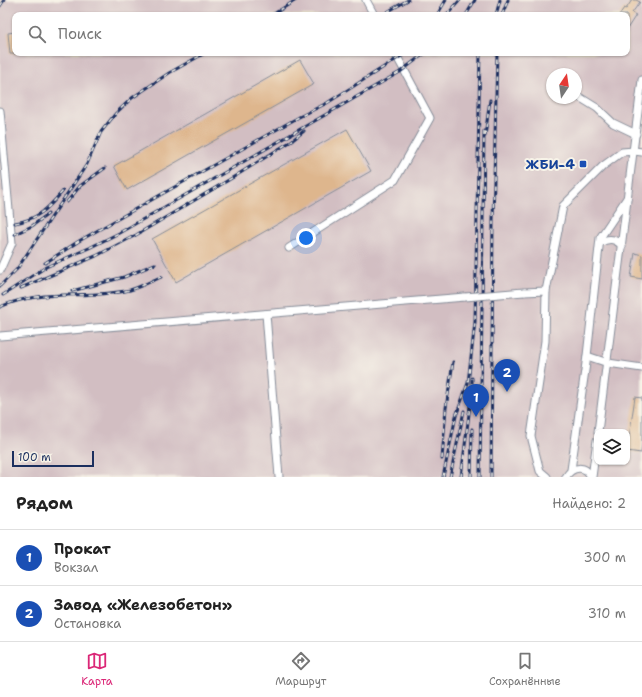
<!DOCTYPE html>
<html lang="ru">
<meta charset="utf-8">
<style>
:root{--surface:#fff;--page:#f2f2f2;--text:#222;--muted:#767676;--line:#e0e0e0;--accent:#db2777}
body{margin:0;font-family:"Shantell Sans",sans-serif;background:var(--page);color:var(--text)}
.controls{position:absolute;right:12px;bottom:12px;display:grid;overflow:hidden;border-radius:8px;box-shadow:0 1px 3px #0004}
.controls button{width:36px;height:36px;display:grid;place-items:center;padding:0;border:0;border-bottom:1px solid var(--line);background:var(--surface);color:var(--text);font:20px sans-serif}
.compass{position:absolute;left:546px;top:68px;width:36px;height:36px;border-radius:50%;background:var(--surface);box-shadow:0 1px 3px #0004;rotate:13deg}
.scale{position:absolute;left:12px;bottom:10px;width:82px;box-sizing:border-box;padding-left:4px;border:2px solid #1b2f5e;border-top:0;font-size:11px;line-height:14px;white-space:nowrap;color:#1b2f5e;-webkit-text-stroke:3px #f7f3e8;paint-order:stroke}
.you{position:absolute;left:306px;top:238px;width:14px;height:14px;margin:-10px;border:3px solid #fff;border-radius:50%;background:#1a73e8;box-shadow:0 0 0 6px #1a73e833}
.badge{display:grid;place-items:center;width:26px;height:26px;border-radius:50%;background:var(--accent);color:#fff;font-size:13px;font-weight:700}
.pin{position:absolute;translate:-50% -33px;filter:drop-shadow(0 1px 2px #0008)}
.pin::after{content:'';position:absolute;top:21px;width:14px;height:12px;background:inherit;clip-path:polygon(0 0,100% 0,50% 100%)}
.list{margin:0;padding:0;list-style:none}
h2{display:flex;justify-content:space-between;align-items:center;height:52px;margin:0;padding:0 16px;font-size:17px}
h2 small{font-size:13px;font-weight:400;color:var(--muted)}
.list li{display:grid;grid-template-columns:26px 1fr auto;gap:12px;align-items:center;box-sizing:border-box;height:56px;padding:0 16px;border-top:1px solid var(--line)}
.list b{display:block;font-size:15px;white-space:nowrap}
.list p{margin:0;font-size:13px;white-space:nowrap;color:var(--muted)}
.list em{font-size:13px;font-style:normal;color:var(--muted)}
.icon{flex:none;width:22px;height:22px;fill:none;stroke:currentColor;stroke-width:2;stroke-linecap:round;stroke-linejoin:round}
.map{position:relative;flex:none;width:642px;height:477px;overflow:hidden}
.search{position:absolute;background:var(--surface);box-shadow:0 1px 3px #0004;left:12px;right:12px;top:12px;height:44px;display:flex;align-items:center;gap:10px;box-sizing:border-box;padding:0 14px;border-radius:8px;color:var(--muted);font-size:15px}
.sheet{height:164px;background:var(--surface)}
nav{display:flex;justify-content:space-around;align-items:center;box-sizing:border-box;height:56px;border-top:1px solid var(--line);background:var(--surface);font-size:11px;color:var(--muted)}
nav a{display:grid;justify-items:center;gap:2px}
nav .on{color:var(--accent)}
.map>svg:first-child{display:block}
</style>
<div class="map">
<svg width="642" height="477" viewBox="0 0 642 477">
<rect width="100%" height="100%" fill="#f7f3e8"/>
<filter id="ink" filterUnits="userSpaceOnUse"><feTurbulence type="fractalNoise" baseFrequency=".025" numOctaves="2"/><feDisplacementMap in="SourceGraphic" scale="8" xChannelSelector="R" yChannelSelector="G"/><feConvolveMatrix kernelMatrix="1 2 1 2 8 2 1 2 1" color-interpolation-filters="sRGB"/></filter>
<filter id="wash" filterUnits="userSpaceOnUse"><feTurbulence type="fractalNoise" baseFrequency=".012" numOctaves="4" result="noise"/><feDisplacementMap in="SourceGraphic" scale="16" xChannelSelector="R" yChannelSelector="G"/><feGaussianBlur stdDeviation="0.9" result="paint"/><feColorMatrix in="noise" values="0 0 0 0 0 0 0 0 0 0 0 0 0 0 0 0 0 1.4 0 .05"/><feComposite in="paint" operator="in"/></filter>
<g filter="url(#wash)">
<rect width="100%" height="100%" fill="#f0e9d2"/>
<!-- industrial -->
<path fill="#d2bec2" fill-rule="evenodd" d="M0,0h642v477h-642zM15,15h612v38h-612zM552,74h24v24h-24zM597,432h30v30h-30z"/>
<g id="blocks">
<!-- building -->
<g fill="#deb68d">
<path d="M632,0h4l4,2 -8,11 4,2 -9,14v-14h-8l5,-7 2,1z"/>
<path d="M15,32v22h-5l-2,-21z"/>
<path d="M300,60l14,24 -187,106 -13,-24z"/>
<path d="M347,129l24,42 -195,111 -24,-43z"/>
<path d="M635,253l7,2v24l-11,-2z"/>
<path d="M635,397l7,1v46l-1,9 -14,-2z"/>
</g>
</g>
</g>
<g filter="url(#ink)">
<use href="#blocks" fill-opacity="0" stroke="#868c98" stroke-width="1"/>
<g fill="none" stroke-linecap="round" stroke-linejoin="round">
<defs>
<g id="minor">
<path d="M366,0l8,15"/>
<path d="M576,95l21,13 16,15 23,11"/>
<path d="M0,111l12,132 -12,27"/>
<path d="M600,243c8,-5 15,-5 22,3"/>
<path d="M289,248l106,-68 35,-62 -35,-65"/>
<path d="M524,292l22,-1"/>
<path d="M266,314l13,163"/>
<path d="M0,336l465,-39"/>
<path d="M587,356l21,7 34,5"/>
<path d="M598,432l44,-352"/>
<path d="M571,470l16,-114 13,-118 27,-40"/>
<path d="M547,477l-7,-6 -9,-35 14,-95 1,-50 17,-85 40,-40 19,-14 12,-1 8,1"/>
<path d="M566,477c6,-11 20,-12 25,0"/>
<path d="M592,477l5,-37"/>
</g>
</defs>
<!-- minor casing -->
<use href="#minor" stroke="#868c98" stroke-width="9"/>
<!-- minor -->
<use href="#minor" stroke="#fff" stroke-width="7"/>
<defs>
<g id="rail">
<path d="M0,6l4,-6"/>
<path d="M387,12l21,-12"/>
<path d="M272,15l24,-15"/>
<path d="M437,15l9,-15"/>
<path d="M447,15l13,-15"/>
<path d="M466,15l9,-15"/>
<path d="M496,15l4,-15"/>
<path d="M502,15l6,-15"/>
<path d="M485,136l5,-36"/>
<path d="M67,202l13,-16 25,-18"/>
<path d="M15,223c24,-4 33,-15 48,-32"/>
<path d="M15,234l17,-8 16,-12"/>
<path d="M45,263l34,-22 28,-16 192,-108 28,-14 79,-50"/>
<path d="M0,286l17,-17 70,-105 14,-32 15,-19 16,-15 37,-25 36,-20"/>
<path d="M21,288l75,-32 40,-21 101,-60 53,-33 14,-11"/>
<path d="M72,291l52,-14 31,-13"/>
<path d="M3,295l43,-28 43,-19 30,-15 281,-161 25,-19"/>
<path d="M0,307c41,-19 88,-7 130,-17 11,-3 21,-9 31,-13"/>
<path d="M442,459l4,-51 7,-46"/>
<path d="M443,477l13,-61 12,-33 7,-61 5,-269"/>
<path d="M450,477l14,-66"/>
<path d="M461,477l11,-87v-12"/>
<path d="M471,477l1,-48"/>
<path d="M480,477l4,-346"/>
<path d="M491,477l2,-256 4,-168"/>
</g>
</defs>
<!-- rail casing -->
<use href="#rail" stroke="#1b2f5e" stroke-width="3"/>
<!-- rail -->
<use href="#rail" stroke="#f7f3e8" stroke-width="1.5" stroke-dasharray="4.5" stroke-linecap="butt"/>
<defs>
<path id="minor-bridge" d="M465,297l59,-5"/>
</defs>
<!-- minor-bridge casing -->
<use href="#minor-bridge" stroke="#868c98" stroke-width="9" stroke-linecap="butt"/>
<!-- minor-bridge -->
<use href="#minor-bridge" stroke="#fff" stroke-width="7"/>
</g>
</g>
<!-- markers -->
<rect fill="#1a4fb4" stroke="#f7f3e8" stroke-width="1.5" x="579" y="160" width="8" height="8" rx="2"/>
<g text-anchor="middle" stroke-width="4" stroke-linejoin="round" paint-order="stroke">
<!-- transit labels -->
<g font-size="14" font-weight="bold" fill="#164399" stroke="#f7f3e8" text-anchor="end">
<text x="575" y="169">ЖБИ-4</text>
</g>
</g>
</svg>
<div class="controls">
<button><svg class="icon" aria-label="layers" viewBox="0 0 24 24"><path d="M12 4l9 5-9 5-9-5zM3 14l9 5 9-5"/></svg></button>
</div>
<svg class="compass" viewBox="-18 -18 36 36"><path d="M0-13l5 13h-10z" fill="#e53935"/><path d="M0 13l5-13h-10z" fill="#767676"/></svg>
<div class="scale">100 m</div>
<div class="you"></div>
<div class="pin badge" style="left:476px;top:417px;background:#1a4fb4">1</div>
<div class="pin badge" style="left:507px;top:392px;background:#1a4fb4">2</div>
<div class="search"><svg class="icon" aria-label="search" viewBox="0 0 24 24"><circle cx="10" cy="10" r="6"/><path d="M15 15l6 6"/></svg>Поиск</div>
</div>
<section class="sheet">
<h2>Рядом<small>Найдено: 2</small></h2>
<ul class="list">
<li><span class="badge" style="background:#1a4fb4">1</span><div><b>Прокат</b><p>Вокзал</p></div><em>300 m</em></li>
<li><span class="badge" style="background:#1a4fb4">2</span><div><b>Завод «Железобетон»</b><p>Остановка</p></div><em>310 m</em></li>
</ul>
</section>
<nav>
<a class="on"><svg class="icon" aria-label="map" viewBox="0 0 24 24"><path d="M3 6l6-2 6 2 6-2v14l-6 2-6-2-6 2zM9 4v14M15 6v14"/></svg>Карта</a>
<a><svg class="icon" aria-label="directions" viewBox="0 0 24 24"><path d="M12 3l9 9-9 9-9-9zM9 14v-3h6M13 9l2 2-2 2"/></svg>Маршрут</a>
<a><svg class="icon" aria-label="saved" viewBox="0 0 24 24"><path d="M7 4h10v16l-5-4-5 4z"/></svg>Сохранённые</a>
</nav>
